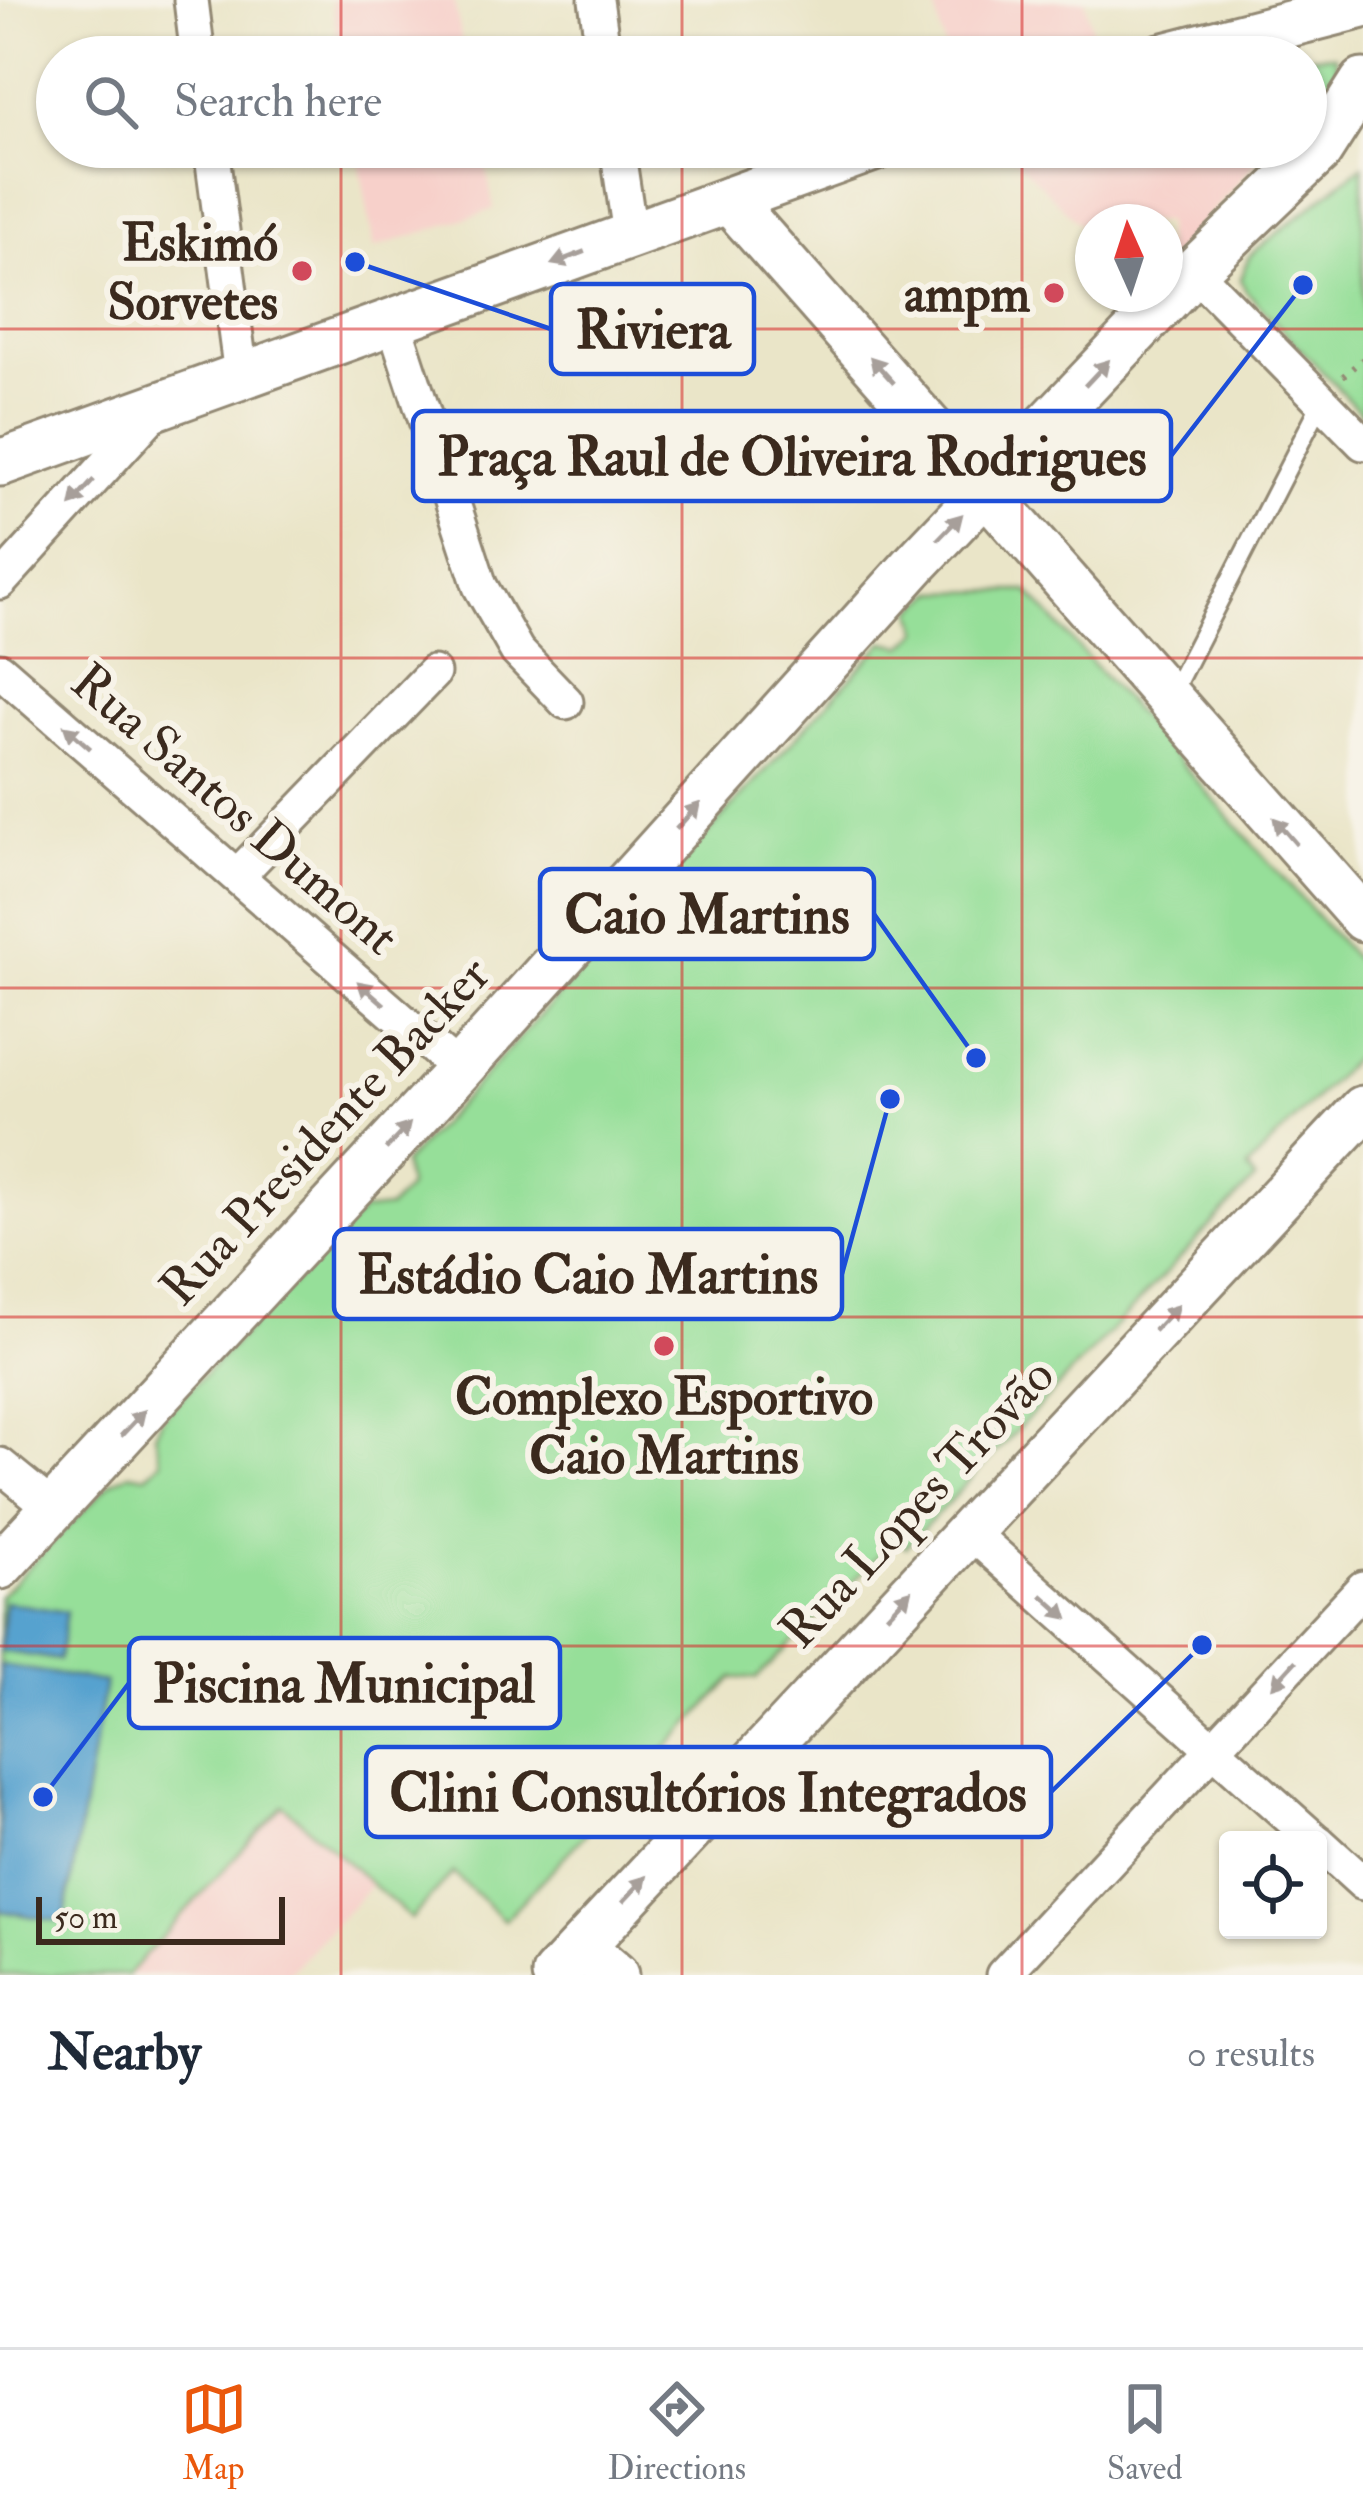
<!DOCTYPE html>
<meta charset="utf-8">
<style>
:root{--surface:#fff;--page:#f2f2f3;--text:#1f2937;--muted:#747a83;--line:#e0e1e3;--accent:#ea580c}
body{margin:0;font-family:"IM FELL Double Pica",serif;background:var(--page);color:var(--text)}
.controls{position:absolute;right:36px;bottom:36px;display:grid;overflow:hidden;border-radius:12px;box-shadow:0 3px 9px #0004}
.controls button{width:108px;height:108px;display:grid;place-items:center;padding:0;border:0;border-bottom:3px solid var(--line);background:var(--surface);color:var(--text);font:60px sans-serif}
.compass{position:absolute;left:1075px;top:204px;width:108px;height:108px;border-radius:50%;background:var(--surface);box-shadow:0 3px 9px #0004;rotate:357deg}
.scale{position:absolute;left:36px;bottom:30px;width:249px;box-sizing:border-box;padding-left:12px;border:6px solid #3b2a1e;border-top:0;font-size:33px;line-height:42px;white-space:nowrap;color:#3b2a1e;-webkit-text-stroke:9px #f7f3e8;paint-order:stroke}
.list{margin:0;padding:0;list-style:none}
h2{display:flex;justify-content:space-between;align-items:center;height:156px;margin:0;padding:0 48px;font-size:51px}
h2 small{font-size:39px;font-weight:400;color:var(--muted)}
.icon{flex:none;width:66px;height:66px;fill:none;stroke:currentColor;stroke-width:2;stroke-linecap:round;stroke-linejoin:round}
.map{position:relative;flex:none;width:1363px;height:1975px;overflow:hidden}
.search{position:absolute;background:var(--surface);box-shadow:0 3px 9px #0004;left:36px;right:36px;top:36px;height:132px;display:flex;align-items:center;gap:30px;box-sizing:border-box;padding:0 42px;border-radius:66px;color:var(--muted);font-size:45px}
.sheet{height:372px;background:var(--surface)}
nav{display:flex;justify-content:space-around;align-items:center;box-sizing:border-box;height:168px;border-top:3px solid var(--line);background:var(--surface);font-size:33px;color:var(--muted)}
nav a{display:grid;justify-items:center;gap:6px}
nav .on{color:var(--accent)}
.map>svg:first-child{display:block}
</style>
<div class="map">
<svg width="1363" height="1975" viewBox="0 0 1363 1975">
<rect width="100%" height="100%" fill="#f7f3e8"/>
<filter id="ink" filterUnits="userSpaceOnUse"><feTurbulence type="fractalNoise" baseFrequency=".00833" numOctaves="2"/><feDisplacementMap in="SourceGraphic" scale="24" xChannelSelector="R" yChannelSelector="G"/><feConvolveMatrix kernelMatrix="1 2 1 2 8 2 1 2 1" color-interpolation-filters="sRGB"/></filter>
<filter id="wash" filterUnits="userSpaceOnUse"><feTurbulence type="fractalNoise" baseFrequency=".004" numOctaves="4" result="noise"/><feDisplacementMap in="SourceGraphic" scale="48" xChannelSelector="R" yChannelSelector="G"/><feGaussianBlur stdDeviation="2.7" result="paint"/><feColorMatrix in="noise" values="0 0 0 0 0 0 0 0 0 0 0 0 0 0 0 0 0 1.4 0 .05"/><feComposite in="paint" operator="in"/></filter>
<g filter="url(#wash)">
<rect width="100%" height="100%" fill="#eae5c8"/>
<!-- built -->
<g fill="#f7d0ca">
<path d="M331,0h123l11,57h-124z"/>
<path d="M933,0h152l8,34 -82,23h-64z"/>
<path d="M357,147h125l12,62 -120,39z"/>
<path d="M1003,147h256l-4,17 -90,100v-42h-72v16z"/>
<path d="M283,1804l89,80 -84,91h-162z"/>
</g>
<!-- green -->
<g fill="#96df99" stroke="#68845c" stroke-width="3">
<path d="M1335,55l3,16 -32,53v-67h-12z"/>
<path d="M1363,165v250l-117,-124 -5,-12 9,-24z"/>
<path d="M1028,591l335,377v81l-116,120 8,10 -349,368 -10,-9 -139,140h-24l-229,242 -51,-47 -42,46 -128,-114 -156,170h-127v-379l111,-113 19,-10 16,3 15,-15 -6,-27 8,-17 200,-206 26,-3 19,-20 -5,-24 481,-522 20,4 16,-15 -6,-21 21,-18z"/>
</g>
<!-- water -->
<g fill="#56a2cf" stroke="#486676" stroke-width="3">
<path d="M5,1602l61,10 -7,48 -59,-9z"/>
<path d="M0,1665l105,17 -41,240 -64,-11z"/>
</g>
</g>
<g filter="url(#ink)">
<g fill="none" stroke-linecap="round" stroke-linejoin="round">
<defs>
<path id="lane" d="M1172,693l150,-292"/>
<g id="street">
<path d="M191,0l7,57"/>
<path d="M596,0l8,57"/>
<path d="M211,147l30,228"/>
<path d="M617,147l13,87"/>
<path d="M1194,271l169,172"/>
<path d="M394,323l86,263 37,65 49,51"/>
<path d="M0,582l159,-175"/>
<path d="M0,670l459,400"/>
<path d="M237,876l196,-203"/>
<path d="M0,1465l54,44"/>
<path d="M967,1529l348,311"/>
<path d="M1318,1842l45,41"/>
<path d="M1003,1975l360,-387"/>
</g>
<g id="secondary">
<path d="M1161,57l202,-52"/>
<path d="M729,200l634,718"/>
<path d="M0,463l876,-316"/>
<path d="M0,1566l459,-496 459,-509 276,-290 125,-120 44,-69"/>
<path d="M582,1947l33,28"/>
<path d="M555,1975l808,-866"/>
</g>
</defs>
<!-- lane casing -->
<use href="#lane" stroke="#928873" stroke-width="22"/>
<!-- street casing -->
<use href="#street" stroke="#928873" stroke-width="39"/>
<!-- secondary casing -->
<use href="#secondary" stroke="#928873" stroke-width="51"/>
<!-- path -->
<path stroke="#928873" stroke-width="6" stroke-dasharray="3 9" stroke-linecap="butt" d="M1343,376l20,-17"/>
<!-- lane -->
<use href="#lane" stroke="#fff" stroke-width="16"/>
<!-- street -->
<use href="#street" stroke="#fff" stroke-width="33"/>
<!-- secondary -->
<use href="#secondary" stroke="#fff" stroke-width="45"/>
</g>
<!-- one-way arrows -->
<defs><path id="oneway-solid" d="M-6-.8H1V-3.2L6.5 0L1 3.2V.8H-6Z" transform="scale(3)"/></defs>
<g fill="#a79f9a">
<use href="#oneway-solid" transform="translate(568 258) rotate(159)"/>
<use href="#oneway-solid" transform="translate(882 370) rotate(-132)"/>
<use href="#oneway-solid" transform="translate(1097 373) rotate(-47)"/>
<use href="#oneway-solid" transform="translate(82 493) rotate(132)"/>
<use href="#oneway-solid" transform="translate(950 527) rotate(-46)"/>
<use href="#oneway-solid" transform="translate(77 737) rotate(-139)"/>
<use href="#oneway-solid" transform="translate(688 816) rotate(-48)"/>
<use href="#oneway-solid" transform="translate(1285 831) rotate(-131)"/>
<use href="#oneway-solid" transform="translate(371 993) rotate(-139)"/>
<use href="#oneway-solid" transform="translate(398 1136) rotate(-47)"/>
<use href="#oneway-solid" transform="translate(1166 1318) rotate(-47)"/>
<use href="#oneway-solid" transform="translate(133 1423) rotate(-47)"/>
<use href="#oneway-solid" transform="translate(899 1603) rotate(-47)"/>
<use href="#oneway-solid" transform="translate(1055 1607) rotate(42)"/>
<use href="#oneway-solid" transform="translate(1284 1674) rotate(132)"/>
<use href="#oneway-solid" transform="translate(635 1889) rotate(-47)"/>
</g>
</g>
<!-- grid -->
<path fill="none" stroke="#d62828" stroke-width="3" stroke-opacity="0.55" d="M341,0v57M682,0v57M1022,0v57M341,147v1828M682,147v1828M1022,147v1828M0,329h1363M0,658h1363M0,988h1363M0,1317h1363M0,1646h1363"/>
<!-- markers -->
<g fill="#d1495b" stroke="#f7f3e8" stroke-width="4.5">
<circle cx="302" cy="271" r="12"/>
<circle cx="1054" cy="293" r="12"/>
<circle cx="664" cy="1346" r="12"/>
</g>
<g text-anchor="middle" stroke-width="12" stroke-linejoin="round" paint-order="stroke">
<!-- poi labels -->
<g font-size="51" font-weight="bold" fill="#3b2a1e" stroke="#f7f3e8" text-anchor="end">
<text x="278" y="260">Eskimó<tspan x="278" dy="59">Sorvetes</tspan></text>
<text x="1030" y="311">ampm</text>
<text x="664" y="1414" text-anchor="middle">Complexo Esportivo<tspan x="664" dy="59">Caio Martins</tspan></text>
</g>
<!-- street labels -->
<g font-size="51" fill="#3b2a1e" stroke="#f7f3e8">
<text transform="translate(236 808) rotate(41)" y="18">Rua Santos Dumont</text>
<text transform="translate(324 1130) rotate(-47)" y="18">Rua Presidente Backer</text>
<text transform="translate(916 1502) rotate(-47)" y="18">Rua Lopes Trovão</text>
</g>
</g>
<!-- callouts -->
<path fill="none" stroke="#1d4ed8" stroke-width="4.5" d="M355 262L551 329M1303 285L1171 456M976 1058L874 914M890 1099L842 1274M43 1797L129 1683M1202 1645L1051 1792"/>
<g fill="#1d4ed8" stroke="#f7f3e8" stroke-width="4.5">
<circle cx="355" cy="262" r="12"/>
<circle cx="1303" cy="285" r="12"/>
<circle cx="976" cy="1058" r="12"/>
<circle cx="890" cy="1099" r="12"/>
<circle cx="43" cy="1797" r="12"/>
<circle cx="1202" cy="1645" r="12"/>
</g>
<g fill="#f7f3e8" stroke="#1d4ed8" stroke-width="4.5">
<rect x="551" y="284" width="203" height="90" rx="12"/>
<rect x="413" y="411" width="758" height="90" rx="12"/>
<rect x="540" y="869" width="334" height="90" rx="12"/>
<rect x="334" y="1229" width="508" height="90" rx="12"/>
<rect x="129" y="1638" width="431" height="90" rx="12"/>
<rect x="366" y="1747" width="685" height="90" rx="12"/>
</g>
<g font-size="54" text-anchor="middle" font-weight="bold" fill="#3b2a1e">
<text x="653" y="348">Riviera</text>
<text x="792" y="475">Praça Raul de Oliveira Rodrigues</text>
<text x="707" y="933">Caio Martins</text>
<text x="588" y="1293">Estádio Caio Martins</text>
<text x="344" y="1702">Piscina Municipal</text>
<text x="708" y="1811">Clini Consultórios Integrados</text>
</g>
</svg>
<div class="controls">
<button><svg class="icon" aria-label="locate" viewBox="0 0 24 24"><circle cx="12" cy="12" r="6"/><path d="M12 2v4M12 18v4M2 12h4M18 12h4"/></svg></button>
</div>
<svg class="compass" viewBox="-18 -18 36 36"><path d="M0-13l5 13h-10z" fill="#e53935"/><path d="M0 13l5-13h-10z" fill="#747a83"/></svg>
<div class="scale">50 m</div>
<div class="search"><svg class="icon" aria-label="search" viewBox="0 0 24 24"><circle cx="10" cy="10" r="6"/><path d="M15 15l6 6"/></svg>Search here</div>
</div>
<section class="sheet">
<h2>Nearby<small>0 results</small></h2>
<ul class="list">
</ul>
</section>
<nav>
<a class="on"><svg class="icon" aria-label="map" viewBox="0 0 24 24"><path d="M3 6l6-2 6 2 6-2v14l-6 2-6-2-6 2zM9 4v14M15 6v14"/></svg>Map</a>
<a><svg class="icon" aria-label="directions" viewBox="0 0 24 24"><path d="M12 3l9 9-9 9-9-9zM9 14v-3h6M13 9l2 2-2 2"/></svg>Directions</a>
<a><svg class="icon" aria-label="saved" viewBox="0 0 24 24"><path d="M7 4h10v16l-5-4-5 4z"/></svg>Saved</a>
</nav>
